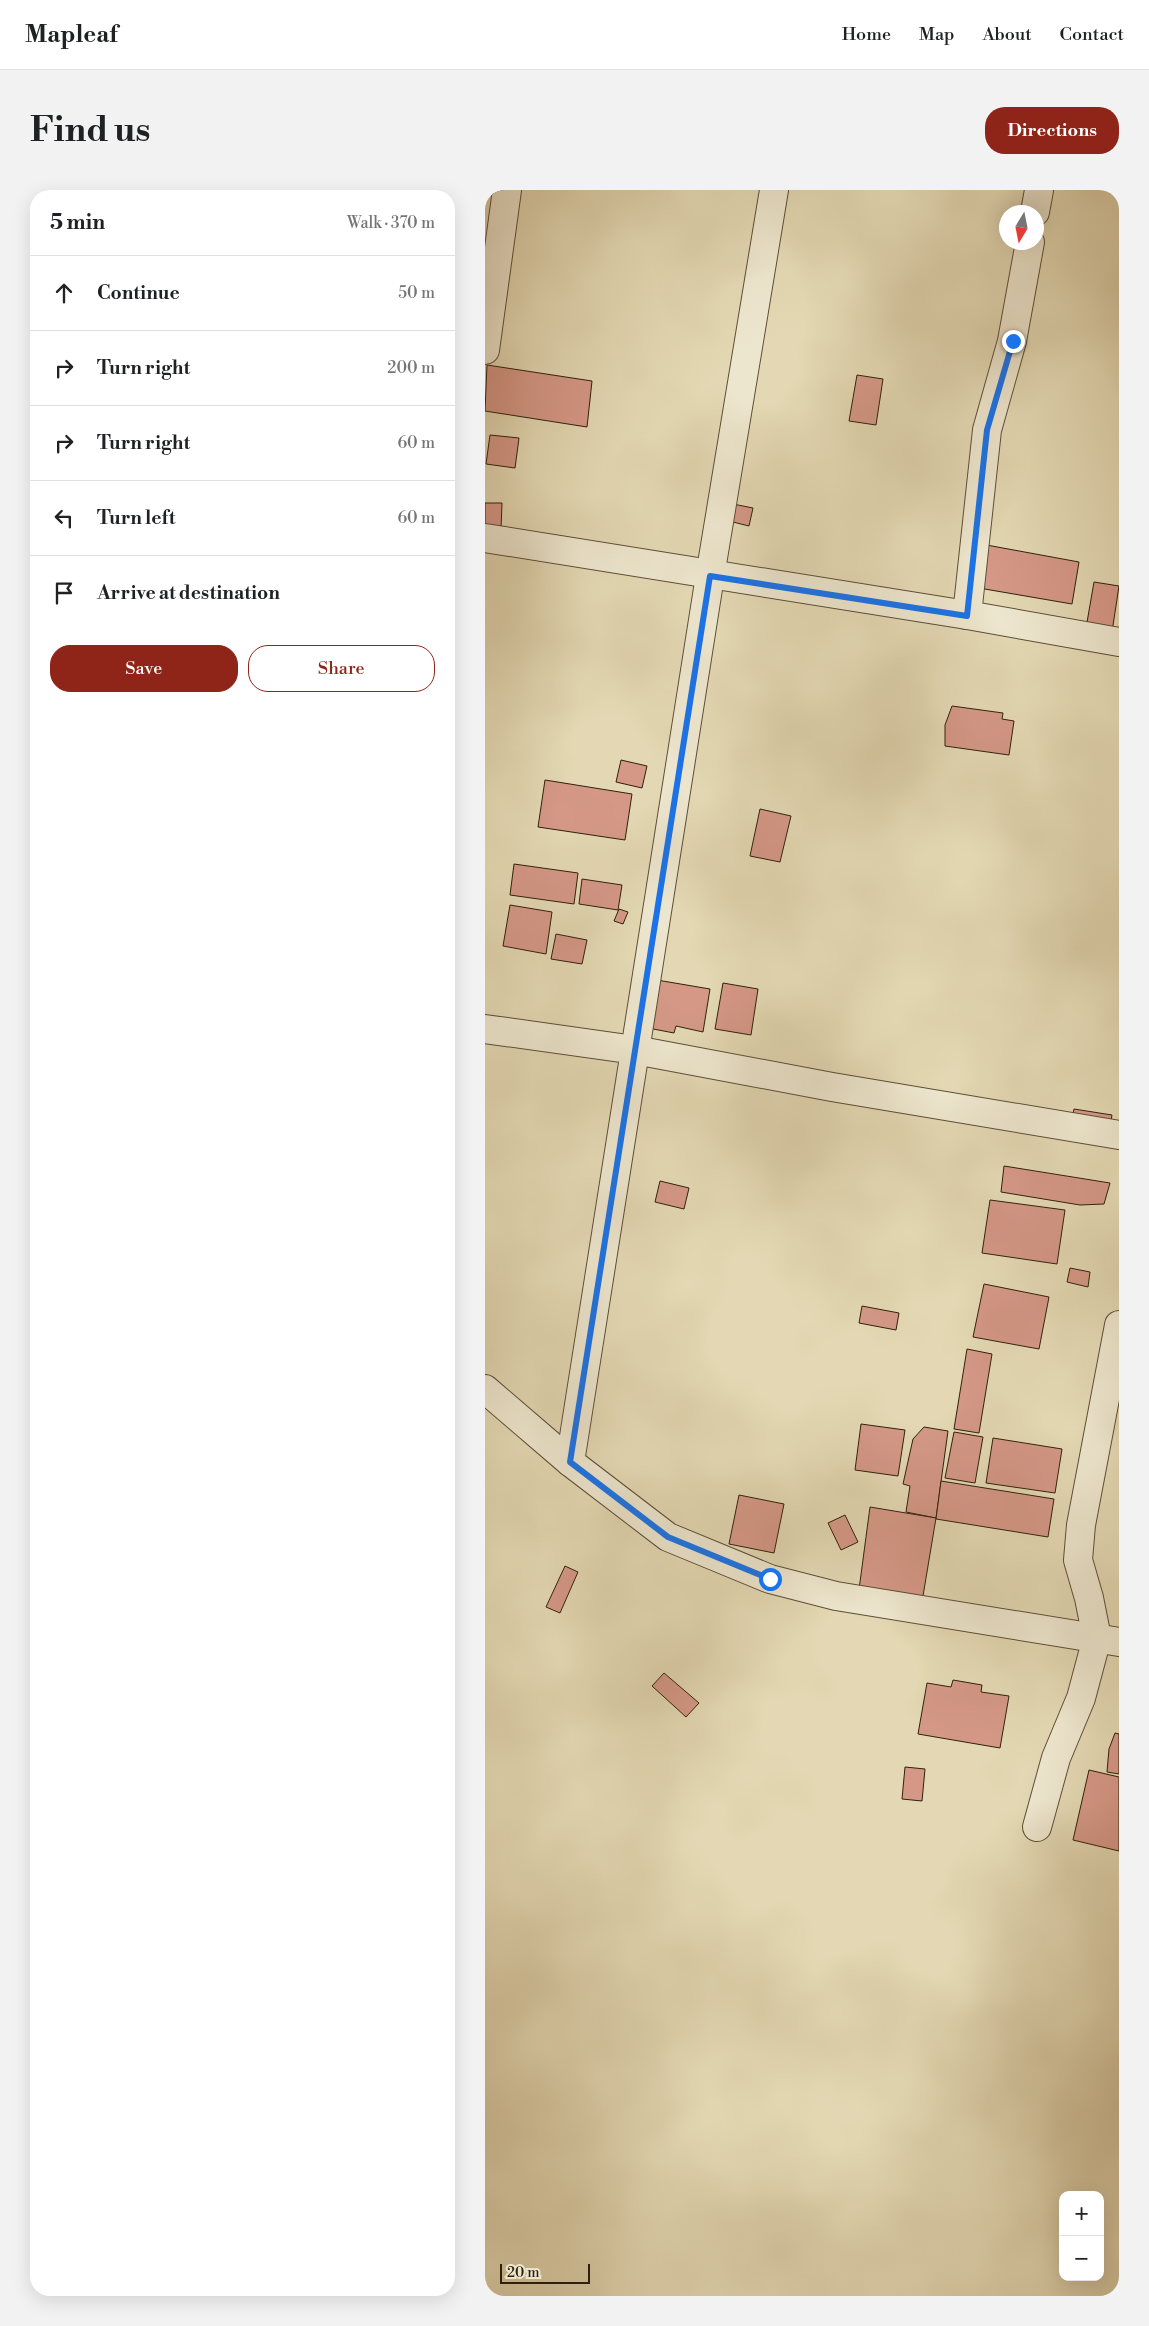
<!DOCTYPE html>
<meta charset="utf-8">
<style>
:root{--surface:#fff;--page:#f2f2f2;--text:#202124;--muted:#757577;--line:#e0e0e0;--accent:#8f2418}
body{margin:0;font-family:"Libre Bodoni",serif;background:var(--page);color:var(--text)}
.controls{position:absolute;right:15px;bottom:15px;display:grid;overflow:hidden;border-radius:10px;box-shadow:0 5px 20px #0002}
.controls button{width:45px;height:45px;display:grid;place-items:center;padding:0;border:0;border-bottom:1px solid var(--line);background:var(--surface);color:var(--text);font:25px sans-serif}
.compass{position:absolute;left:514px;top:15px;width:45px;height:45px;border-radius:50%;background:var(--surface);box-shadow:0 5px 20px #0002;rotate:190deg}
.scale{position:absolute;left:15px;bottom:12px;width:90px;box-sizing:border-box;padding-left:5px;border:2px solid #2f200c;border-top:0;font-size:14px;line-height:18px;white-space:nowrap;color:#2f200c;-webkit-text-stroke:4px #ede6ce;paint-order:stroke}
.stop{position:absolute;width:15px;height:15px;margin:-11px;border:4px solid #1a73e8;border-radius:50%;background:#fff}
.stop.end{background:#1a73e8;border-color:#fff;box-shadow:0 1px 5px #0008}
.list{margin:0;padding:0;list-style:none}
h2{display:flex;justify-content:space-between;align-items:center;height:65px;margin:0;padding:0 20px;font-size:21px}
h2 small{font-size:16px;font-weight:400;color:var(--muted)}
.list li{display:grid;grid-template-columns:32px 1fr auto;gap:15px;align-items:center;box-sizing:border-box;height:75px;padding:0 20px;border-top:1px solid var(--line)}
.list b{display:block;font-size:19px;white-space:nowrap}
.list em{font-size:16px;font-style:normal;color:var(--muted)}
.actions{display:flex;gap:10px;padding:15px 20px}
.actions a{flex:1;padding:11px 0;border:1px solid var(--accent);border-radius:20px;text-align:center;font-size:18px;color:var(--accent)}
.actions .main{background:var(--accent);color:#fff}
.icon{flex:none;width:28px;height:28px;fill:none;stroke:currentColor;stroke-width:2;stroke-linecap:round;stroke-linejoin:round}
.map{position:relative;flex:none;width:634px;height:2106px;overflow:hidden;border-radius:20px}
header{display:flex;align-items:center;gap:30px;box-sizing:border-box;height:70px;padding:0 25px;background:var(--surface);border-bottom:1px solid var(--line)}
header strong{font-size:24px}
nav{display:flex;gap:28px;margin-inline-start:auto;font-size:18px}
.intro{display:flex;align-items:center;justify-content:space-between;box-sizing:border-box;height:120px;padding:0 30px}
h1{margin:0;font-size:35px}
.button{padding:12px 22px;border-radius:20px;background:var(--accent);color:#fff;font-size:18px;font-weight:700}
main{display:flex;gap:30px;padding:0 30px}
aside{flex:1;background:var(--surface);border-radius:20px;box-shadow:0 5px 20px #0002}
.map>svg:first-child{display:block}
</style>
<header>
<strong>Mapleaf</strong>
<nav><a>Home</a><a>Map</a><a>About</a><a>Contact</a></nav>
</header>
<div class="intro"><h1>Find us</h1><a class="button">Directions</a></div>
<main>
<aside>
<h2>5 min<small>Walk · 370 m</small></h2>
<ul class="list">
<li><svg class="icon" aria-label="ahead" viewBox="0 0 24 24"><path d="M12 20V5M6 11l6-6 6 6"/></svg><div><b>Continue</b></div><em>50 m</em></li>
<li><svg class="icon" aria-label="right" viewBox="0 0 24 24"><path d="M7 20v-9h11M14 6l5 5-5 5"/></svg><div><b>Turn right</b></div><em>200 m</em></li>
<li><svg class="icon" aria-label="right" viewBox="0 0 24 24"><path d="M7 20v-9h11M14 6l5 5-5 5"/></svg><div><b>Turn right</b></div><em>60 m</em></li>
<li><svg class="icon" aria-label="left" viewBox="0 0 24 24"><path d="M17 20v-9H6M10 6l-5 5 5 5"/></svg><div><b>Turn left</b></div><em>60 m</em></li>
<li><svg class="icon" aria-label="arrive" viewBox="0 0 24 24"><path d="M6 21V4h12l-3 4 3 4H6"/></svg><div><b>Arrive at destination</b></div></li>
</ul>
<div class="actions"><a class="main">Save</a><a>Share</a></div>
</aside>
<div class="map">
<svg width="634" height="2106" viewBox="0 0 634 2106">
<rect width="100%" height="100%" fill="#e3d8b3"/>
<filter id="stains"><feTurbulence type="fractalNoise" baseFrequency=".004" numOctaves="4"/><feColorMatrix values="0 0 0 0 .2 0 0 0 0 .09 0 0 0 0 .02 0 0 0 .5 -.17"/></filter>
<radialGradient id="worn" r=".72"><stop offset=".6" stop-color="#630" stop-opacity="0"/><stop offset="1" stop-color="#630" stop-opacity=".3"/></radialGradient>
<!-- building -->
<g fill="#d59887" stroke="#2f200c">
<path d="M2,175l105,16 -5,46 -102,-16z"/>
<path d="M372,185l26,4 -7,46 -27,-4z"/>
<path d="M5,245l29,3 -4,30 -29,-4z"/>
<path d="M0,313h17l-1,26 -16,-1z"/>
<path d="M248,314l20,4 -4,18 -20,-5z"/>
<path d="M496,354l98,18 -7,42 -99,-17z"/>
<path d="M609,392l25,4 -7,46 -26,-4z"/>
<path d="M467,516l51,7 -1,6 12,2 -5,34 -64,-9v-21z"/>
<path d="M136,570l26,6 -5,22 -26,-6z"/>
<path d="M60,590l87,14 -7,46 -87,-13z"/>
<path d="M275,619l31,7 -11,46 -30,-6z"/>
<path d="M29,674l64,9 -4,31 -64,-9z"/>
<path d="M97,689l40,6 -4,25 -39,-6z"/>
<path d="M25,715l42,7 -6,42 -43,-8z"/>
<path d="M134,719l9,3 -5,12 -9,-3z"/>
<path d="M71,744l31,6 -5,24 -31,-5z"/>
<path d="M166,789l59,10 -7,43 -27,-6 -2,7 -31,-6z"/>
<path d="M238,793l35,6 -7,46 -36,-6z"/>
<path d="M589,919l38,6 -3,19 -39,-7z"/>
<path d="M519,976l106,17 -6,21 -24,1 -79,-13z"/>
<path d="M175,991l29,7 -5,21 -29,-7z"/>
<path d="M505,1010l75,10 -8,54 -75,-11z"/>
<path d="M585,1078l20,4 -2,15 -21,-5z"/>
<path d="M499,1094l65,13 -10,52 -66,-12z"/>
<path d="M377,1116l37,7 -3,17 -37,-7z"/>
<path d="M482,1159l25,5 -13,79 -25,-4z"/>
<path d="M376,1234l44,6 -7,46 -43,-6z"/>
<path d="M439,1237l24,4 -12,87 -30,-6 4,-26 -7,-2 10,-45z"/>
<path d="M469,1242l29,5 -8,46 -30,-5z"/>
<path d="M508,1248l69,11 -7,44 -69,-10z"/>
<path d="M456,1291l113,18 -6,38 -112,-18z"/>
<path d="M254,1305l45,9 -10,49 -45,-9z"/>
<path d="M385,1317l66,11 -15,90 -63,-11z"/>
<path d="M360,1325l13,27 -17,8 -13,-27z"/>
<path d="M80,1376l13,6 -18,41 -14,-6z"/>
<path d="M179,1483l35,30 -13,14 -34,-31z"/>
<path d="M468,1490l29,5 -1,7 28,4 -9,52 -82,-14 9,-51 24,4z"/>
<path d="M630,1543l4,1v40l-12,-2 2,-23z"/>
<path d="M420,1577l20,2 -3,32 -20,-2z"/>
<path d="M604,1580l30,7v74l-46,-11z"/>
</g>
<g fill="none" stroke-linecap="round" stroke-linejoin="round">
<defs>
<g id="minor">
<path d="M550,22l4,-22"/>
<path d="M0,160l22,-160"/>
<path d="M0,348l482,77 152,27"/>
<path d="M482,425l20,-185 25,-89 18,-99"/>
<path d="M0,839l150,21 197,37 287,48"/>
<path d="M0,1199l85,73 98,75 102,42 66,17 283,46"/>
<path d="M85,1272l140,-886 64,-386"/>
<path d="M552,1637l19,-69 25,-60 16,-60 -8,-40 -11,-38 3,-35 38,-200"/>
</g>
</defs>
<!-- minor casing -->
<use href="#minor" stroke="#5c4e36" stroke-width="30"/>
<!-- minor -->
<use href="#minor" stroke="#ede6ce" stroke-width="28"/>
</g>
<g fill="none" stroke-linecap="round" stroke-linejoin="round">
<!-- route -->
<path stroke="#1a73e8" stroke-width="6" d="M285,1389l-102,-42 -98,-75 140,-886 257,40 20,-186 26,-89"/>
</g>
<rect width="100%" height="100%" filter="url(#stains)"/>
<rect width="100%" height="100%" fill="url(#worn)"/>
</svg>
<div class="controls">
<button>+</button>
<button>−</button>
</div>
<svg class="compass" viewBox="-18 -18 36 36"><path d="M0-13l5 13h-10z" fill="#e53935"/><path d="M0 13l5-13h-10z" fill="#757577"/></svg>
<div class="scale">20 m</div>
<div class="stop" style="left:285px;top:1389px"></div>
<div class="stop end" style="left:528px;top:151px"></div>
</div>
</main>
